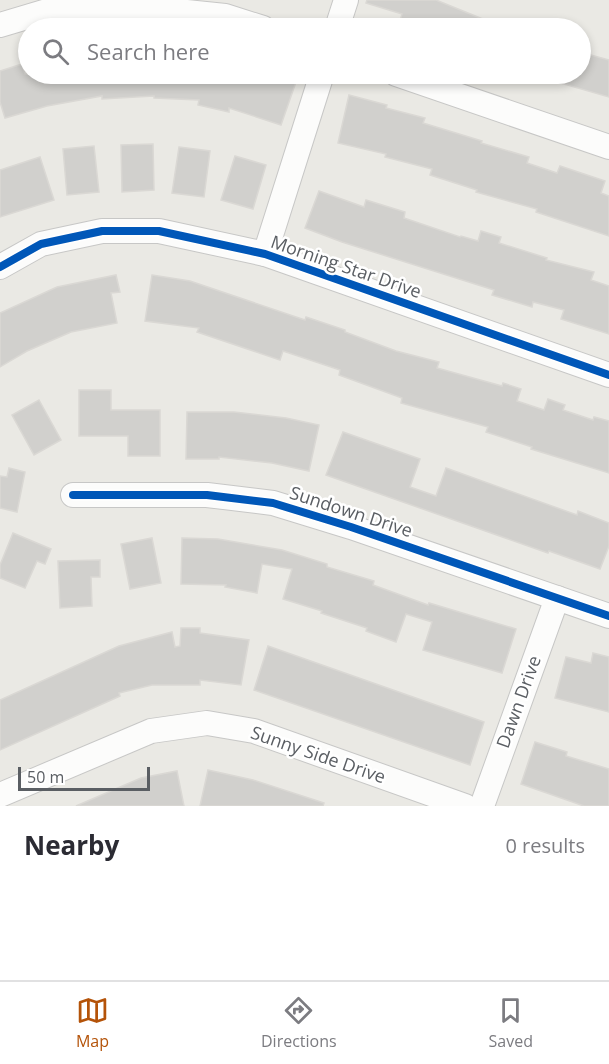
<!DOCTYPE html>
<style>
:root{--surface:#fff;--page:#f7f7f7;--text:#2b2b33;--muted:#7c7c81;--line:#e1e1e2;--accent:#b45309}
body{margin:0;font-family:"Open Sans",sans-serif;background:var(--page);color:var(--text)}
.scale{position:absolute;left:18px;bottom:15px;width:132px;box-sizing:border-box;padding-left:6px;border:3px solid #5a5e63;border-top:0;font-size:16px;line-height:21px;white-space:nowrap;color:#5a5e63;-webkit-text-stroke:4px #fff;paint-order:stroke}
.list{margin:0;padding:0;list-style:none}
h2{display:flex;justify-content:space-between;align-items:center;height:78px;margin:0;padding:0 24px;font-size:26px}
h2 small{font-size:20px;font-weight:400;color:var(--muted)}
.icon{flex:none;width:33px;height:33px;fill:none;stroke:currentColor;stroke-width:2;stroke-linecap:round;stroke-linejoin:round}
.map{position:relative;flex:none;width:609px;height:806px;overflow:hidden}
.search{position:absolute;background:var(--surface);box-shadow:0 3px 9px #0003;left:18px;right:18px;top:18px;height:66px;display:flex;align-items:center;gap:15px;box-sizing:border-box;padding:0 21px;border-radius:33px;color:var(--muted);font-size:22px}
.sheet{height:174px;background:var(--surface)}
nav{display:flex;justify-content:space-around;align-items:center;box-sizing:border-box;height:84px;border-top:2px solid var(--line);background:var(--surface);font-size:16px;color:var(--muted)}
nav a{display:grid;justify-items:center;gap:3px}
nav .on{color:var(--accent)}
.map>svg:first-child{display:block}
</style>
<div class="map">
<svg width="609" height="806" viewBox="0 0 609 806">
<rect width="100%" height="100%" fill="#eae9e4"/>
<!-- building -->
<g fill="#d1d0cd" stroke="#dad8d4" stroke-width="1.5">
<path d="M367,0h69l69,28h-107l4,-14 -36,-11z"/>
<path d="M580,52l29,8v37l-66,-19v-4h37z"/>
<path d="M22,64l3,10h248l23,8 -15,43 -52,-17v4l-31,-7 1,-5 -45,-2v-2l-52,3v-3l-55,10 -42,12 -5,-16v-31z"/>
<path d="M349,95l38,10 -1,3 39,10 -2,5 59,18 -1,2 48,14 -2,6 30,10 3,-7 45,15 -4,12 8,3v40l-73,-24 1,-3 -61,-17 1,-2 -47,-15 2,-6 -47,-12 1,-3 -48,-11z"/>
<path d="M153,144l1,46 -32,2 -1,-47z"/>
<path d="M94,146l5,46 -32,3 -4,-46z"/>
<path d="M179,147l31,4 -6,46 -32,-4z"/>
<path d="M235,156l31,9 -13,44 -32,-9z"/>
<path d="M40,157l14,43 -54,17v-47z"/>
<path d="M319,191l45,16 2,-7 39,12 -1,6 56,19 1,-1 17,5 3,-10 20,6 -2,6 48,15 -1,2 48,12 -3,8 18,6v48l-48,-15 3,-9 -31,-8 -1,5 -40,-12 2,-5 -152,-48 -37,-14z"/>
<path d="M116,275l4,17 -9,1 6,30 -46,9 -44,19 -27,16v-54l57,-26z"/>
<path d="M152,275l38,6 115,39 1,-3 39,13v2l51,19 43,11 -2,6 65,18 1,-3 18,6 -4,12 27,9 4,-11 17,6 -2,5 30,10 1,-3 15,4v52l-78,-24 1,-2 -46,-15 2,-5 -87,-24 1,-5 -63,-23 1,-5 -57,-19 -3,9 -83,-28 2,-4 -54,-7z"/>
<path d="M79,390h32v20h49v46h-32v-20h-49z"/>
<path d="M39,400l22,40 -27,15 -22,-40z"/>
<path d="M187,412h47l52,6 33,7 -10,46 -37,-8 -53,-6v2h-33z"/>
<path d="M343,432l77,27 -10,28 26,9 10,-28 131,47 1,-4 31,12v23l-9,23 -51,-18 -1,2 -222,-78z"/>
<path d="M9,468l16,4 -8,40 -17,-4v-32l7,1z"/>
<path d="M13,533l38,16 -6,15 -8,-3 -12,27 -25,-10v-13z"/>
<path d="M152,538l9,45 -31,6 -9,-45z"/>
<path d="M182,538l36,1 64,11 45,14v3l47,14 -1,4 55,20 1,-2 87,26 -14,44 -79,-23 9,-28 -26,-8 -10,28 -30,-11 1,-3 -46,-15 1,-2 -39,-12 9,-30 -30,-5 -5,29 -32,-6 1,-2 -45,-1z"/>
<path d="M100,560v17h-9l1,29 -32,2 -2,-47z"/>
<path d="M181,628h19v5l49,7 -8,45 -41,-5v5h-48l-33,8 1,3 -120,54v-50l119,-54 53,-14 3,15 5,-1z"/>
<path d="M268,646l216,76 -14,43 -216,-75z"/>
<path d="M593,653l16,4v55l-54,-14 11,-41 25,6z"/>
<path d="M535,742l32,10 -1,4 43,13v37h-25l-63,-22z"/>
<path d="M208,770l45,10 71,23 -1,3h-123z"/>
<path d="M177,771l7,35h-108l65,-28z"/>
</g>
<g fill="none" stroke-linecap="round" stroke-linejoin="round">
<defs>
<g id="minor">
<path d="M0,25l57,-17h92l76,8 38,12"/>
<path d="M337,28l9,-28"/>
<path d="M396,74l213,73"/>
<path d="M265,254l57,-180"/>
<path d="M0,267l41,-23 61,-13h57l106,23 344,121"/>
<path d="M73,495h134l66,8 78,24 258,89"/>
<path d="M0,795l151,-64 56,-8 47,8 211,75"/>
<path d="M482,806l75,-208"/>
</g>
</defs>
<!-- minor casing -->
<use href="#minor" stroke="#c7c7c6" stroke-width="26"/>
<!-- minor -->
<use href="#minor" stroke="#fcfcfb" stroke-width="24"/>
<defs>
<g id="cycleway">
<path d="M0,267l41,-23 61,-13h57l106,23 344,121"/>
<path d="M73,495h134l66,8 78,24 258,89"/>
</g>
</defs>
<!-- cycleway casing -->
<use href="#cycleway" stroke="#fff" stroke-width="11"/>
<!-- cycleway -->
<use href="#cycleway" stroke="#0057b8" stroke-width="8"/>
</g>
<g text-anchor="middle" stroke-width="5" stroke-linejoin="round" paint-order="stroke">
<!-- street labels -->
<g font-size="18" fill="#5a5e63" stroke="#fff">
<text transform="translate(346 267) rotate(19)" y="6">Morning Star Drive</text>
<text transform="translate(351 512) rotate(18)" y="6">Sundown Drive</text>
<text transform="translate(519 702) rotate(-70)" y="6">Dawn Drive</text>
<text transform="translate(318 755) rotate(19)" y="6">Sunny Side Drive</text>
</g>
</g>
</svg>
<div class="scale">50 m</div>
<div class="search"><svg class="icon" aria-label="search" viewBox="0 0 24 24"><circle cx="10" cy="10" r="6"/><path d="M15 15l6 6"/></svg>Search here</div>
</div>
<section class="sheet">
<h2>Nearby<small>0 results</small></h2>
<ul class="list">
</ul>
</section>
<nav>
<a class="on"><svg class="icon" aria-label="map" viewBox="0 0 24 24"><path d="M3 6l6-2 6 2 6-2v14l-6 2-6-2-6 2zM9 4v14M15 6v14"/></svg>Map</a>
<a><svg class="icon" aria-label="directions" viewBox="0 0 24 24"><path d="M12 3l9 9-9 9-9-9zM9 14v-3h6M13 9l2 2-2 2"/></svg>Directions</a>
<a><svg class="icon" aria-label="saved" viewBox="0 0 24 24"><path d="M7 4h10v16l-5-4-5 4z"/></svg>Saved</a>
</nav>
